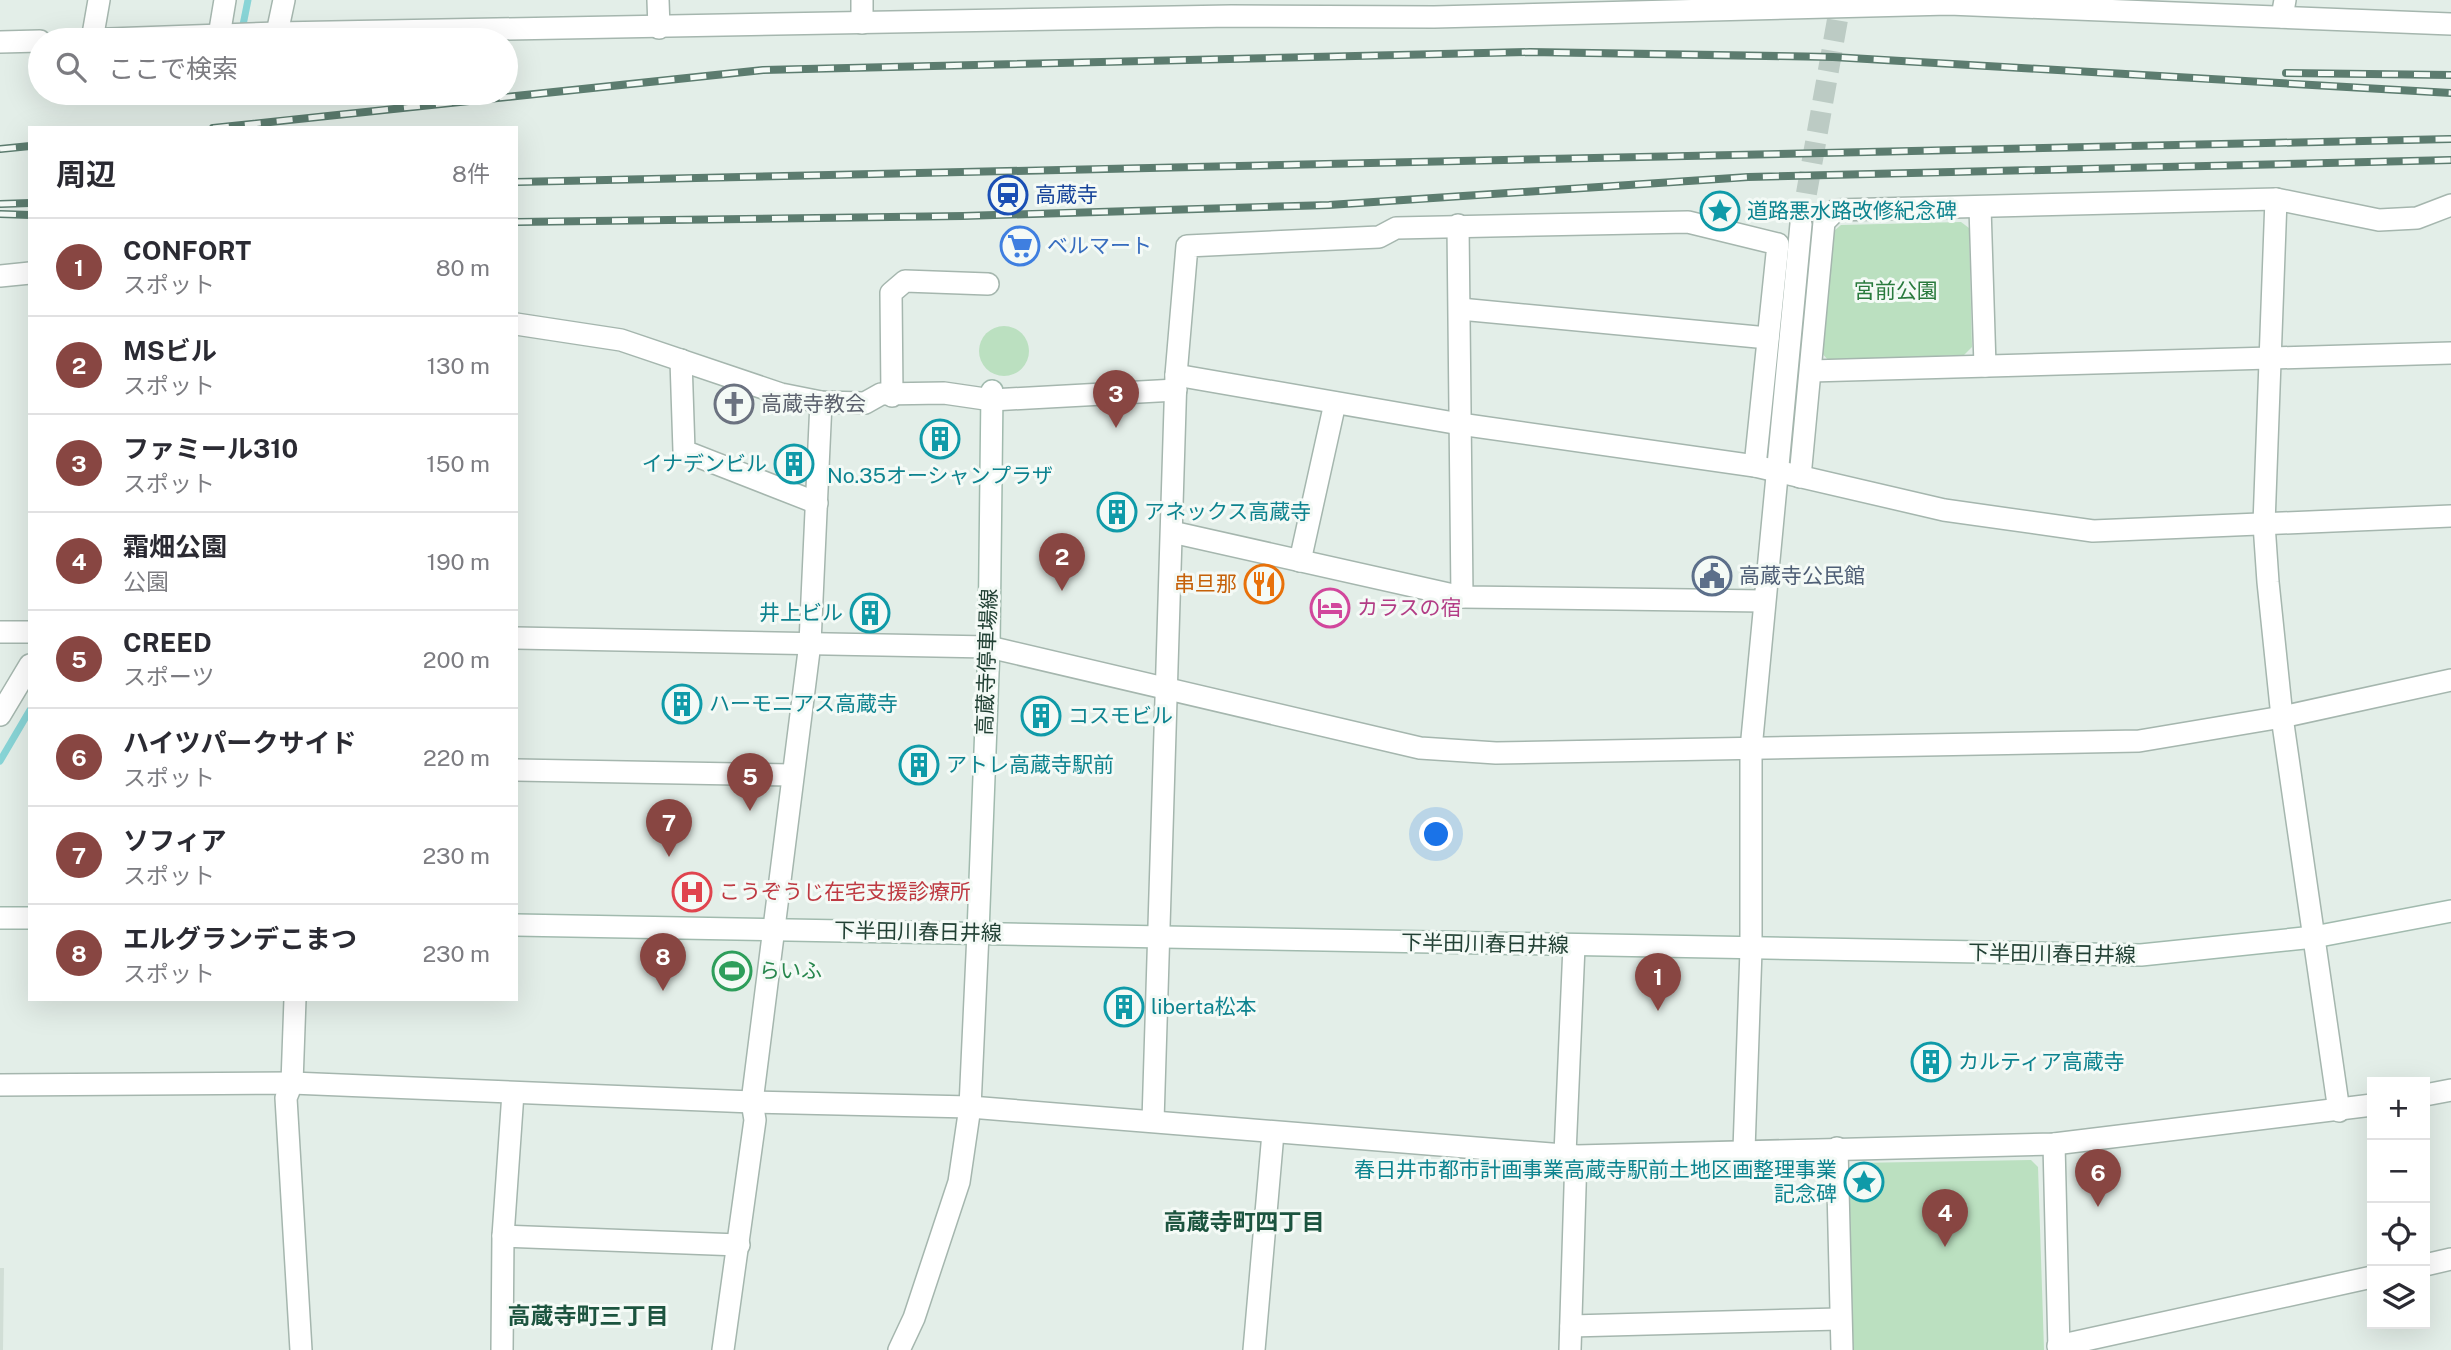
<!DOCTYPE html>
<html lang="ja">
<meta charset="utf-8">
<style>
:root{--surface:#fff;--page:#f7f7f7;--text:#2b2b33;--muted:#7c7c81;--line:#e1e1e2;--accent:#884642}
body{margin:0;font-family:"Public Sans","Noto Sans JP",sans-serif;background:var(--page);color:var(--text)}
.controls{position:absolute;right:21px;bottom:21px;display:grid;overflow:hidden;border-radius:0px;box-shadow:0 7px 28px #0002}
.controls button{width:63px;height:63px;display:grid;place-items:center;padding:0;border:0;border-bottom:2px solid var(--line);background:var(--surface);color:var(--text);font:35px sans-serif}
.you{position:absolute;left:1437px;top:835px;width:24px;height:24px;margin:-18px;border:5px solid #fff;border-radius:50%;background:#1a73e8;box-shadow:0 0 0 10px #1a73e833}
.badge{display:grid;place-items:center;width:46px;height:46px;border-radius:50%;background:var(--accent);color:#fff;font-size:23px;font-weight:700}
.pin{position:absolute;translate:-50% -58px;filter:drop-shadow(0 2px 4px #0008)}
.pin::after{content:'';position:absolute;top:37px;width:24px;height:21px;background:inherit;clip-path:polygon(0 0,100% 0,50% 100%)}
.list{margin:0;padding:0;list-style:none}
h2{display:flex;justify-content:space-between;align-items:center;height:91px;margin:0;padding:0 28px;font-size:30px}
h2 small{font-size:23px;font-weight:400;color:var(--muted)}
.list li{display:grid;grid-template-columns:46px 1fr auto;gap:21px;align-items:center;box-sizing:border-box;height:98px;padding:0 28px;border-top:2px solid var(--line)}
.list b{display:block;font-size:26px;white-space:nowrap}
.list p{margin:0;font-size:23px;white-space:nowrap;color:var(--muted)}
.list em{font-size:23px;font-style:normal;color:var(--muted)}
.icon{flex:none;width:38px;height:38px;fill:none;stroke:currentColor;stroke-width:2;stroke-linecap:round;stroke-linejoin:round}
.map{position:relative;flex:none;width:2451px;height:1350px;overflow:hidden}
.search{position:absolute;background:var(--surface);box-shadow:0 7px 28px #0002;left:28px;top:28px;width:490px;height:77px;display:flex;align-items:center;gap:18px;box-sizing:border-box;padding:0 24px;border-radius:38px;color:var(--muted);font-size:26px}
.panel{position:absolute;background:var(--surface);box-shadow:0 7px 28px #0002;left:28px;top:126px;width:490px;height:875px;border-radius:0px}
.map>svg:first-child{display:block}
</style>
<div class="map">
<svg width="2451" height="1350" viewBox="0 0 2451 1350">
<rect width="100%" height="100%" fill="#e3eee8"/>
<!-- built -->
<path fill="#d1ded6" d="M0,1268h4l-1,82h-3z"/>
<!-- green -->
<g fill="#bbe0c0">
<path d="M1961,222l8,6 3,119 -8,8 -136,5 -7,-8 13,-121 7,-6z"/>
<circle cx="1004" cy="351" r="25"/>
<path d="M2031,1160l7,7 6,183h-193l-3,-180 7,-7z"/>
</g>
<g fill="none" stroke-linecap="round" stroke-linejoin="round">
<!-- stream -->
<g stroke="#88d4d6" stroke-width="7">
<path d="M242,30l6,-30"/>
<path d="M0,761l30,-51"/>
</g>
<!-- tertiary-tunnel -->
<path stroke="#bccbc4" stroke-width="21" stroke-dasharray="21 10" stroke-linecap="butt" d="M1801,224l40,-224"/>
<defs>
<g id="minor">
<path d="M658,0l1,28"/>
<path d="M2282,17l3,-17"/>
<path d="M277,33l7,-33"/>
<path d="M219,36l6,-36"/>
<path d="M92,40l7,-40"/>
<path d="M2276,199l-12,325 4,58 14,135 57,394"/>
<path d="M1980,207l5,159"/>
<path d="M1458,225l4,372"/>
<path d="M0,276l30,-3"/>
<path d="M1460,309l308,29"/>
<path d="M516,324l105,16 160,54 40,8 44,1 16,-9 63,-1 48,7 184,-10"/>
<path d="M681,360l3,91 133,52"/>
<path d="M1811,371l640,-18"/>
<path d="M1176,375l284,49 295,42 189,44 149,21 358,-15"/>
<path d="M892,396l-1,-103 14,-12 83,3"/>
<path d="M1800,477l24,-255 12,-12 440,-11 103,21 38,-2 34,-13"/>
<path d="M1172,532l290,65 302,4"/>
<path d="M1300,561l35,-158"/>
<path d="M0,715l30,-50"/>
<path d="M516,770l276,5"/>
<path d="M295,999l-3,84 -6,15 15,252"/>
<path d="M0,1085l292,-2 460,19 218,5 606,49 478,-12 318,-39"/>
<path d="M2425,1095l26,-5"/>
<path d="M1153,1121l23,-746 11,-129 192,-9 17,-9 292,-6 90,22 -23,222"/>
<path d="M2054,1144l5,206"/>
<path d="M1837,1148l5,202"/>
<path d="M1565,1154l9,-208"/>
<path d="M503,1236l236,9"/>
<path d="M2425,1265l26,-6"/>
<path d="M1571,1326l268,-7"/>
<path d="M2058,1346l314,-69"/>
<path d="M502,1350l1,-114 10,-143"/>
<path d="M723,1350l32,-230 -3,-18 58,-459 11,-241"/>
<path d="M1254,1350l19,-217"/>
<path d="M1570,1350l6,-194"/>
</g>
<g id="tertiary">
<path d="M862,0v23"/>
<path d="M81,40l196,-7 954,-17 203,1 515,-13 502,20"/>
<path d="M0,42l40,-1"/>
<path d="M0,632h30"/>
<path d="M516,638l473,9 431,101 76,5 643,-12 143,-24 169,-37"/>
<path d="M1744,1150l7,-200v-201l50,-525"/>
<path d="M899,1350l15,-32 45,-136 11,-75 8,-174"/>
</g>
<g id="secondary">
<path d="M0,918h30"/>
<path d="M516,925l1625,30 173,-18 137,-26"/>
<path d="M978,933l11,-286 3,-256"/>
</g>
</defs>
<!-- minor casing -->
<use href="#minor" stroke="#a5b6ae" stroke-width="24"/>
<!-- tertiary casing -->
<use href="#tertiary" stroke="#a5b6ae" stroke-width="24"/>
<!-- secondary casing -->
<use href="#secondary" stroke="#a1baae" stroke-width="24"/>
<!-- minor -->
<use href="#minor" stroke="#fff" stroke-width="21"/>
<!-- tertiary -->
<use href="#tertiary" stroke="#fff" stroke-width="21"/>
<!-- secondary -->
<use href="#secondary" stroke="#fff" stroke-width="21"/>
<defs>
<g id="rail">
<path d="M2286,73l165,2"/>
<path d="M213,128l550,-58 767,-18 303,5 618,36"/>
<path d="M0,149l30,-3"/>
<path d="M516,182l1935,-43"/>
<path d="M0,204l30,-1"/>
<path d="M0,214l30,1"/>
<path d="M516,222l447,-6 366,-11 419,-28 703,-17"/>
</g>
</defs>
<!-- rail casing -->
<use href="#rail" stroke="#5c7c6f" stroke-width="8"/>
<!-- rail -->
<use href="#rail" stroke="#f4faf6" stroke-width="5" stroke-dasharray="16" stroke-linecap="butt"/>
</g>
<!-- icons -->
<defs>
<symbol id="station-ring" viewBox="-11 -11 22 22"><circle r="9.5" fill="#f4faf6" stroke="#1a4fb4" stroke-width="1.5"/><path d="M-3-6H3Q5-6 5-4V2Q5 4 3 4L4.5 6H3L1.5 4h-3L-3 6H-4.5L-3 4Q-5 4-5 2V-4Q-5-6-3-6ZM-3.5-4v3h7v-3ZM-3.5 1v1.5H-2V1ZM2 1v1.5H3.5V1Z" fill="#1a4fb4"/></symbol>
<symbol id="sight-ring" viewBox="-11 -11 22 22"><circle r="9.5" fill="#f4faf6" stroke="#0f9aa8" stroke-width="1.5"/><path d="M0-6L1.8-2.2L6-1.7L2.9 1.2L3.7 5.4L0 3.3L-3.7 5.4L-2.9 1.2L-6-1.7L-1.8-2.2Z" fill="#0f9aa8"/></symbol>
<symbol id="supermarket-ring" viewBox="-11 -11 22 22"><circle r="9.5" fill="#f4faf6" stroke="#3f7fe0" stroke-width="1.5"/><path d="M-6-5.5h2.5l.6 2H6L4.5 2H-2.5L-4.4-4H-6ZM-1.5 3.2a1.3 1.3 0 1 0 .1 0ZM3 3.2a1.3 1.3 0 1 0 .1 0Z" fill="#3f7fe0"/></symbol>
<symbol id="church-ring" viewBox="-11 -11 22 22"><circle r="9.5" fill="#f4faf6" stroke="#6b7280" stroke-width="1.5"/><path d="M-1.2-6h2.4v3.5h3.3v2.4h-3.3V6h-2.4V-.1h-3.3v-2.4h3.3Z" fill="#6b7280"/></symbol>
<symbol id="building-ring" viewBox="-11 -11 22 22"><circle r="9.5" fill="#f4faf6" stroke="#0f9aa8" stroke-width="1.5"/><path d="M-4-6H4V6H1V3H-1V6H-4ZM-2.5-4.3h1.7v1.8h-1.7ZM.8-4.3h1.7v1.8H.8ZM-2.5-1h1.7V.8h-1.7ZM.8-1h1.7V.8H.8Z" fill="#0f9aa8"/></symbol>
<symbol id="civic-ring" viewBox="-11 -11 22 22"><circle r="9.5" fill="#f4faf6" stroke="#5c6f8a" stroke-width="1.5"/><path d="M-.6-6.5H3V-4.5H.6V-3L4-1V1h2V6H-6V1h2V-1L-.6-3ZM-1.2 2.5V6h2.4V2.5Z" fill="#5c6f8a"/></symbol>
<symbol id="restaurant-ring" viewBox="-11 -11 22 22"><circle r="9.5" fill="#f4faf6" stroke="#e8710a" stroke-width="1.5"/><path d="M-5-6h1v4h1v-4h1v4h1v-4h1v5L-1.5 .5V6h-2V.5L-5-1ZM5-6V6H3V1.5H1.5Q1.5-4 5-6Z" fill="#e8710a"/></symbol>
<symbol id="hotel-ring" viewBox="-11 -11 22 22"><circle r="9.5" fill="#f4faf6" stroke="#d1479c" stroke-width="1.5"/><path d="M-6-4.5h1.5V1H6V5H4.5V3h-9V5H-6ZM-4 0a1.8 1.8 0 1 1 3.6 0ZM.5 0V-2.5h3Q6-2.5 6 0Z" fill="#d1479c"/></symbol>
<symbol id="hospital-ring" viewBox="-11 -11 22 22"><circle r="9.5" fill="#f4faf6" stroke="#e0444e" stroke-width="1.5"/><path d="M-5-5h3v3.5h4V-5h3V5h-3V1.5h-4V5h-3Z" fill="#e0444e"/></symbol>
<symbol id="stadium-ring" viewBox="-11 -11 22 22"><circle r="9.5" fill="#f4faf6" stroke="#2e9e5b" stroke-width="1.5"/><path d="M0-5a6.5 5 0 1 0 0 10a6.5 5 0 1 0 0-10ZM-3.5-1.8h7v3.6h-7Z" fill="#2e9e5b"/></symbol>
</defs>
<g fill-rule="evenodd">
<use href="#station-ring" x="986" y="173" width="44" height="44"/>
<use href="#sight-ring" x="1698" y="189" width="44" height="44"/>
<use href="#supermarket-ring" x="998" y="224" width="44" height="44"/>
<use href="#church-ring" x="712" y="382" width="44" height="44"/>
<use href="#building-ring" x="918" y="417" width="44" height="44"/>
<use href="#building-ring" x="772" y="442" width="44" height="44"/>
<use href="#building-ring" x="1095" y="490" width="44" height="44"/>
<use href="#civic-ring" x="1690" y="554" width="44" height="44"/>
<use href="#restaurant-ring" x="1242" y="562" width="44" height="44"/>
<use href="#hotel-ring" x="1308" y="586" width="44" height="44"/>
<use href="#building-ring" x="848" y="591" width="44" height="44"/>
<use href="#building-ring" x="660" y="682" width="44" height="44"/>
<use href="#building-ring" x="1019" y="694" width="44" height="44"/>
<use href="#building-ring" x="897" y="743" width="44" height="44"/>
<use href="#hospital-ring" x="670" y="870" width="44" height="44"/>
<use href="#stadium-ring" x="710" y="949" width="44" height="44"/>
<use href="#building-ring" x="1102" y="985" width="44" height="44"/>
<use href="#building-ring" x="1909" y="1040" width="44" height="44"/>
<use href="#sight-ring" x="1842" y="1160" width="44" height="44"/>
</g>
<g text-anchor="middle" stroke-width="6" stroke-linejoin="round" paint-order="stroke">
<!-- transit labels -->
<g font-size="21" fill="#164399" stroke="#f4faf6" text-anchor="start">
<text x="1035" y="202">高蔵寺</text>
</g>
<!-- culture labels -->
<g font-size="21" fill="#0d838f" stroke="#f4faf6" text-anchor="start">
<text x="1747" y="218">道路悪水路改修紀念碑</text>
<text x="767" y="471" text-anchor="end">イナデンビル</text>
<text x="940" y="483" text-anchor="middle">No.35オーシャンプラザ</text>
<text x="1144" y="519">アネックス高蔵寺</text>
<text x="843" y="620" text-anchor="end">井上ビル</text>
<text x="709" y="711">ハーモニアス高蔵寺</text>
<text x="1068" y="723">コスモビル</text>
<text x="946" y="772">アトレ高蔵寺駅前</text>
<text x="1151" y="1014">liberta松本</text>
<text x="1958" y="1069">カルティア高蔵寺</text>
<text x="1837" y="1177" text-anchor="end">春日井市都市計画事業高蔵寺駅前土地区画整理事業<tspan x="1837" dy="24">記念碑</tspan></text>
</g>
<!-- shop labels -->
<g font-size="21" fill="#366cbe" stroke="#f4faf6" text-anchor="start">
<text x="1047" y="253">ベルマート</text>
</g>
<!-- park labels -->
<g font-size="21" fill="#297a3d" stroke="#f4faf6">
<text x="1896" y="298">宮前公園</text>
</g>
<!-- worship labels -->
<g font-size="21" fill="#5b616d" stroke="#f4faf6" text-anchor="start">
<text x="761" y="411">高蔵寺教会</text>
</g>
<!-- service labels -->
<g font-size="21" fill="#4e5e75" stroke="#f4faf6" text-anchor="start">
<text x="1739" y="583">高蔵寺公民館</text>
</g>
<!-- food labels -->
<g font-size="21" fill="#c56008" stroke="#f4faf6" text-anchor="end">
<text x="1237" y="591">串旦那</text>
</g>
<!-- hotel labels -->
<g font-size="21" fill="#b23c85" stroke="#f4faf6" text-anchor="start">
<text x="1357" y="615">カラスの宿</text>
</g>
<!-- street labels -->
<g font-size="21" fill="#214034" stroke="#f4faf6">
<text transform="translate(987 662) rotate(-88)" y="7">高蔵寺停車場線</text>
<text transform="translate(918 932) rotate(1)" y="7">下半田川春日井線</text>
<text transform="translate(1485 944) rotate(1)" y="7">下半田川春日井線</text>
<text transform="translate(2052 954) rotate(1)" y="7">下半田川春日井線</text>
</g>
<!-- health labels -->
<g font-size="21" fill="#be3a42" stroke="#f4faf6" text-anchor="start">
<text x="719" y="899">こうぞうじ在宅支援診療所</text>
</g>
<!-- leisure labels -->
<g font-size="21" fill="#27864d" stroke="#f4faf6" text-anchor="start">
<text x="759" y="978">らいふ</text>
</g>
<!-- neighbourhood labels -->
<g font-size="23" font-weight="bold" fill="#1c543f" stroke="#f4faf6">
<text x="1244" y="1230">高蔵寺町四丁目</text>
<text x="588" y="1324">高蔵寺町三丁目</text>
</g>
</g>
</svg>
<div class="controls">
<button>+</button>
<button>−</button>
<button><svg class="icon" aria-label="locate" viewBox="0 0 24 24"><circle cx="12" cy="12" r="6"/><path d="M12 2v4M12 18v4M2 12h4M18 12h4"/></svg></button>
<button><svg class="icon" aria-label="layers" viewBox="0 0 24 24"><path d="M12 4l9 5-9 5-9-5zM3 14l9 5 9-5"/></svg></button>
</div>
<div class="you"></div>
<div class="pin badge" style="left:1658px;top:1011px">1</div>
<div class="pin badge" style="left:1062px;top:591px">2</div>
<div class="pin badge" style="left:1116px;top:428px">3</div>
<div class="pin badge" style="left:1945px;top:1247px">4</div>
<div class="pin badge" style="left:750px;top:811px">5</div>
<div class="pin badge" style="left:2098px;top:1207px">6</div>
<div class="pin badge" style="left:669px;top:857px">7</div>
<div class="pin badge" style="left:663px;top:991px">8</div>
<div class="search"><svg class="icon" aria-label="search" viewBox="0 0 24 24"><circle cx="10" cy="10" r="6"/><path d="M15 15l6 6"/></svg>ここで検索</div>
<section class="panel">
<h2>周辺<small>8件</small></h2>
<ul class="list">
<li><span class="badge">1</span><div><b>CONFORT</b><p>スポット</p></div><em>80 m</em></li>
<li><span class="badge">2</span><div><b>MSビル</b><p>スポット</p></div><em>130 m</em></li>
<li><span class="badge">3</span><div><b>ファミール310</b><p>スポット</p></div><em>150 m</em></li>
<li><span class="badge">4</span><div><b>霜畑公園</b><p>公園</p></div><em>190 m</em></li>
<li><span class="badge">5</span><div><b>CREED</b><p>スポーツ</p></div><em>200 m</em></li>
<li><span class="badge">6</span><div><b>ハイツパークサイド</b><p>スポット</p></div><em>220 m</em></li>
<li><span class="badge">7</span><div><b>ソフィア</b><p>スポット</p></div><em>230 m</em></li>
<li><span class="badge">8</span><div><b>エルグランデこまつ</b><p>スポット</p></div><em>230 m</em></li>
</ul>
</section>
</div>
